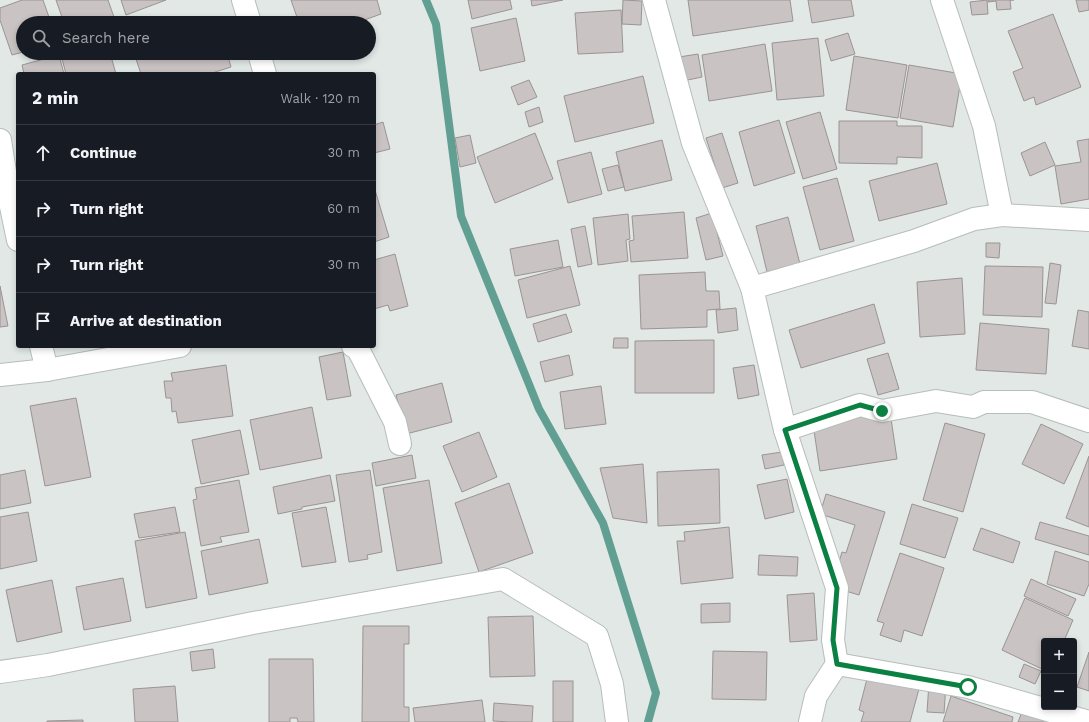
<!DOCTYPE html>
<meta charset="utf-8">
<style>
:root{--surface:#171b24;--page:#20242c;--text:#f1f3f6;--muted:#9ea1a6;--line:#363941}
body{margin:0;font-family:"Work Sans",sans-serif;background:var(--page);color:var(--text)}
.controls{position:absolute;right:12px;bottom:12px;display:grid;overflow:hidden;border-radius:4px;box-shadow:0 2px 6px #0003}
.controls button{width:36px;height:36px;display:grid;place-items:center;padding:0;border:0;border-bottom:1px solid var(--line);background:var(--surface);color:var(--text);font:20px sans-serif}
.stop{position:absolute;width:12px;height:12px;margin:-9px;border:3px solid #0b8043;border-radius:50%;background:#fff}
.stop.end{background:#0b8043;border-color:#fff;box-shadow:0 1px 4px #0008}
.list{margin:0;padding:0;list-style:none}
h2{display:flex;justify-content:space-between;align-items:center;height:52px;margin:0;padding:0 16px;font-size:17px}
h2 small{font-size:13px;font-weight:400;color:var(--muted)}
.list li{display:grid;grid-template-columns:26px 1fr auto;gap:12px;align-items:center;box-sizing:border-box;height:56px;padding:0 16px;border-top:1px solid var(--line)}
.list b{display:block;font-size:15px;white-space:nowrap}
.list em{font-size:13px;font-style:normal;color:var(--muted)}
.icon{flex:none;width:22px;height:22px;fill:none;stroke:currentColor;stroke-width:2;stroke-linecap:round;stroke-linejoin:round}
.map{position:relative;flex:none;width:1089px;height:722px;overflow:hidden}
.search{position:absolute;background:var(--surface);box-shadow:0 2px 6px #0003;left:16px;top:16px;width:360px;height:44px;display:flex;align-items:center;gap:10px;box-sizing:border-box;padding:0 14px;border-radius:22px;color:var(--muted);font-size:15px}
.panel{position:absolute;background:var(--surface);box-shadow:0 2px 6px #0003;left:16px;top:72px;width:360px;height:276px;border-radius:4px}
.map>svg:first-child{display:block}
</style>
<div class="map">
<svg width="1089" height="722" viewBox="0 0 1089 722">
<rect width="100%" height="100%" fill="#e1e8e6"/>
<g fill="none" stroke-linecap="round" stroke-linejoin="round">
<!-- stream -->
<path stroke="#629f93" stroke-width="8" d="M426,0l10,24 25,192 78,193 64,114 53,170 -8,29"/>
</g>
<!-- building -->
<g fill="#cac3c3" stroke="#9a9494">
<path d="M22,0h21l8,23h-28v29l-11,3 -12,-35v-12z"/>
<path d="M56,0h52l8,23h-52z"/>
<path d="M121,0h45l-40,15z"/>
<path d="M291,0h86l4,14 -25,9h-57z"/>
<path d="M468,0h42l2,9 -40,10z"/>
<path d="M531,0h32l-31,6z"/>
<path d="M623,0l19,1 -1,24 -19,-1z"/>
<path d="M688,0h102l3,21 -100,15z"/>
<path d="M808,0h43l3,16 -42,7z"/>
<path d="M987,0l1,14 -16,1 -2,-13z"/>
<path d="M988,0h26h-4l1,9 -14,1 -1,-9 -8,1z"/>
<path d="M1076,0h13v10l-10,2z"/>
<path d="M621,10l2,42 -45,2 -3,-41z"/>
<path d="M1053,14l28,73 -45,18 -2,-8 -10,4 -11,-29 10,-4 -15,-37z"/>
<path d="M516,18l9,43 -45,10 -9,-43z"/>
<path d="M848,33l7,21 -24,7 -6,-21z"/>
<path d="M818,38l6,58 -47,4 -5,-57z"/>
<path d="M765,44l7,47 -63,10 -7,-46z"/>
<path d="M68,53h42l6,21h-50l-5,-19z"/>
<path d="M134,53h93l4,14 -22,7h-68z"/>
<path d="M698,54l4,23 -19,4 -4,-24z"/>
<path d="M59,55l5,19h-40l-2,-9z"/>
<path d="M854,56l53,9 -9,53 -52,-8z"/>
<path d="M909,65l53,9 -9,53 -53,-9z"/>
<path d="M643,76l11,47 -79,19 -11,-46z"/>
<path d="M529,80l8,17 -19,8 -7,-18z"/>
<path d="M539,107l4,15 -14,5 -4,-15z"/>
<path d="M820,112l17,57 -34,10 -17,-57z"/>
<path d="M779,120l16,53 -41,13 -15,-54z"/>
<path d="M839,121h58v5h25v32l-25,-1v7l-58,-1z"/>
<path d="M383,122l7,27 -16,4v-28z"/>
<path d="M535,133l18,46 -58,24 -18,-46z"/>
<path d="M722,133l16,50 -16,5 -16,-50z"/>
<path d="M470,135l6,28 -16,4 -5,-29z"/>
<path d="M1089,139v60l-28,5 -6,-38 26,-4 -4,-21z"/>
<path d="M662,140l10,40 -47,11 -9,-39z"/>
<path d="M1045,142l10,23 -25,11 -9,-23z"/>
<path d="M591,152l11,42 -34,9 -11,-42z"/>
<path d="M937,163l10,41 -68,17 -10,-40z"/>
<path d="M618,165l6,22 -16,4 -6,-22z"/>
<path d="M837,178l17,63 -34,9 -17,-63z"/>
<path d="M375,190l14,47 -15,5v-51z"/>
<path d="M684,212l4,46 -57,4 -2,-21 5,-1 -2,-24z"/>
<path d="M712,213l11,43 -17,4 -10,-42z"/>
<path d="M628,214l2,25 -4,1 2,21 -30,4 -5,-47z"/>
<path d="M788,217l13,51 -33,8 -12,-50z"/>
<path d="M585,226l7,38 -14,3 -7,-38z"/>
<path d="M558,240l5,27 -48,9 -5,-27z"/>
<path d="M986,243h14l-1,15 -13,-1z"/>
<path d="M395,254l13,52 -18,5 -2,-6 -14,4v-49z"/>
<path d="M1050,263l11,2 -5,39 -11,-1z"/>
<path d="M570,266l10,39 -53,13 -9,-38z"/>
<path d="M985,266l58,1 -1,50 -59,-2z"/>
<path d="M705,272l1,19h13l1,18 -13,1v17l-66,2 -2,-54z"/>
<path d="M962,278l3,56 -45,3 -3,-55z"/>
<path d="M0,286l8,40 -8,1z"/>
<path d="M874,304l11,39 -84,25 -12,-38z"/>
<path d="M736,308l2,22 -20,3 -2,-23z"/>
<path d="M1078,310l11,2v37l-17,-3z"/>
<path d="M566,314l6,18 -34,10 -5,-18z"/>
<path d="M980,323l69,6 -3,45 -70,-4z"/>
<path d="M614,338h14v10h-15z"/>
<path d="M714,340v53h-79v-52z"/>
<path d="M343,352l8,44 -24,4 -8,-43z"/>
<path d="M888,353l11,36 -21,6 -11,-36z"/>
<path d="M569,355l4,20 -28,7 -5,-20z"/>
<path d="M226,365l7,51 -55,7 -2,-12 -4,1 -1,-14h-5l-2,-17h9l-2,-8z"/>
<path d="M754,365l5,30 -21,4 -5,-31z"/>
<path d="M442,383l10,39 -46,12 -10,-39z"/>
<path d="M601,386l5,38 -41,5 -5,-37z"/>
<path d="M76,398l15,79 -46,9 -15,-80z"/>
<path d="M312,407l10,51 -62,12 -10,-50z"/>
<path d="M890,412l7,47 -77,12 -7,-47z"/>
<path d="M945,423l40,11 -22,78 -40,-12z"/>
<path d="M1041,424l42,20 -19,40 -42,-20z"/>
<path d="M240,430l9,44 -48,10 -9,-44z"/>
<path d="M479,432l18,45 -35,15 -19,-46z"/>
<path d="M782,452l2,13 -19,4 -3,-14z"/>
<path d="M412,455l4,23 -40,8 -4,-23z"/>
<path d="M1089,456v71l-23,-9z"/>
<path d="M643,464l4,59 -34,-5 -13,-50z"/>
<path d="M719,469l1,54 -62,3 -1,-54z"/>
<path d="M25,470l6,33 -31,6v-34z"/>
<path d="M370,470l12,82 -15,3 1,4 -19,3 -13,-87z"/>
<path d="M330,475l5,26 -33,6v2l-24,5 -5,-27z"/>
<path d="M787,479l7,33 -29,7 -8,-34z"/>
<path d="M239,480l10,52 -29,5 2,5 -21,4 -8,-46 4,-1 -2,-11z"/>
<path d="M429,480l13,83 -45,8 -14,-83z"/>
<path d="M509,483l24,70 -54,19 -24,-69z"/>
<path d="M826,494l59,18 -26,83 -20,-6 -2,-8 5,-15 -4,-1 4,-13 4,1 9,-28 -35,-11z"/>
<path d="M912,504l46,14 -13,40 -45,-14z"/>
<path d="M175,507l5,25 -41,6 -5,-24z"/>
<path d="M326,507l10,55 -34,5 -10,-54z"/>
<path d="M28,512l9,49 -37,8v-52z"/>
<path d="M1040,522l49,14v19l-54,-16z"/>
<path d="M729,527l4,51 -52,6 -4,-43h8l-1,-9z"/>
<path d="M981,528l39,14 -7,21 -40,-13z"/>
<path d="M185,532l12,66 -51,10 -11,-67z"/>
<path d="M259,539l9,44 -59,12 -8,-44z"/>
<path d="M1055,551l34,11v22l-5,12 -37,-12z"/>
<path d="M900,553l44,15 -22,68 -18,-6 -3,12 -21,-7 4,-12 -7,-2z"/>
<path d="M759,555l39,2 -1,19 -39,-1z"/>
<path d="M123,578l8,43 -47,9 -8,-43z"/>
<path d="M1031,579l45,20 -8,17 -44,-20z"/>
<path d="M52,580l10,52 -45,10 -11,-52z"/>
<path d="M814,593l3,47 -27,2 -3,-47z"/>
<path d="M1025,598l48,22 -9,21h-20v29l-42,-20z"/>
<path d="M730,603v19l-29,1v-19z"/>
<path d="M533,616l2,60 -45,1 -2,-60z"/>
<path d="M363,626h46v18h-5v63h5v15h-47z"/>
<path d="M213,649l2,19 -23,3 -2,-19z"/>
<path d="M713,651l54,1 -1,48 -54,-1z"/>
<path d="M1089,652v39l-12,-4z"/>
<path d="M269,659h44l1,63h-16l-1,-4h-7v4h-21z"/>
<path d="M1024,664l17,7 -6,13 -16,-7z"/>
<path d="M869,671l51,14 -10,37h-49l3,-10 -5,-2z"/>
<rect x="553" y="681" width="20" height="41"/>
<path d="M929,683l17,2 -2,28 -17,-1z"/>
<path d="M175,686l3,36h-43l-2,-33z"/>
<path d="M951,696l62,21 -1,5h-69z"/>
<path d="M482,700l3,22h-70l-2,-14z"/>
<path d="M494,703l39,3 -1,16h-22l-17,-1z"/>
<path d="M1022,712l31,10h-35z"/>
<path d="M83,720v2h-36v-1z"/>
</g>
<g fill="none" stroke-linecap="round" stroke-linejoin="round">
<defs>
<g id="minor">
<path d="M243,0l7,23"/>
<path d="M654,0l39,143 59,145 33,142 52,158 -4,52 4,24 -21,32 -6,26"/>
<path d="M942,0l42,126 18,89"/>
<path d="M259,53l6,21"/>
<path d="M0,140l9,57 9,43"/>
<path d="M752,288l162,-47 60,-22 28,-4 87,5"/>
<path d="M41,346l6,24"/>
<path d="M353,346l5,3 37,73 5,22"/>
<path d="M0,375l47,-5 133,-24"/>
<path d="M785,430l75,-25 22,6 54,-10 37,6 11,-5h48l57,19"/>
<path d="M837,664l131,23 121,35"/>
<path d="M0,672l48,-7 205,-42 250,-44 94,57 15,48 5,38"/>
</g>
</defs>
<!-- minor casing -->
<use href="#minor" stroke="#b6bdbb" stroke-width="24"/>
<!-- minor -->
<use href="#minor" stroke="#fff" stroke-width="22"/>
</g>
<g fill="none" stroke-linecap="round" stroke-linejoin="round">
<!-- route -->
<path stroke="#0b8043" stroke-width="5" d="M882,411l-22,-6 -75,25 52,158 -4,52 4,24 131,23"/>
</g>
</svg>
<div class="controls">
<button>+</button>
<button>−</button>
</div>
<div class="stop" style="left:968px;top:687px"></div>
<div class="stop end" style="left:882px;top:411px"></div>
<div class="search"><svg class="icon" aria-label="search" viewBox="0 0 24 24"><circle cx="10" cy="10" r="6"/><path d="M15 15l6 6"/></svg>Search here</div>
<section class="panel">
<h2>2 min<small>Walk · 120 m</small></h2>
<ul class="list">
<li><svg class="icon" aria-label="ahead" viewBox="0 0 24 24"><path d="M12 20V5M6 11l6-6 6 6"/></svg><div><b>Continue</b></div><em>30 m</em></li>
<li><svg class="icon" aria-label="right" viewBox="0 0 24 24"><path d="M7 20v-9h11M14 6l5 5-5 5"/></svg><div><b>Turn right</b></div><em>60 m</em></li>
<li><svg class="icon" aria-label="right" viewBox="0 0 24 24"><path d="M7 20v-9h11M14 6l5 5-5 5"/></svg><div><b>Turn right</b></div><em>30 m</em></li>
<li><svg class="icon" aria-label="arrive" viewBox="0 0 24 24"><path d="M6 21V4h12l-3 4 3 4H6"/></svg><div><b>Arrive at destination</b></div></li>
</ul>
</section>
</div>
